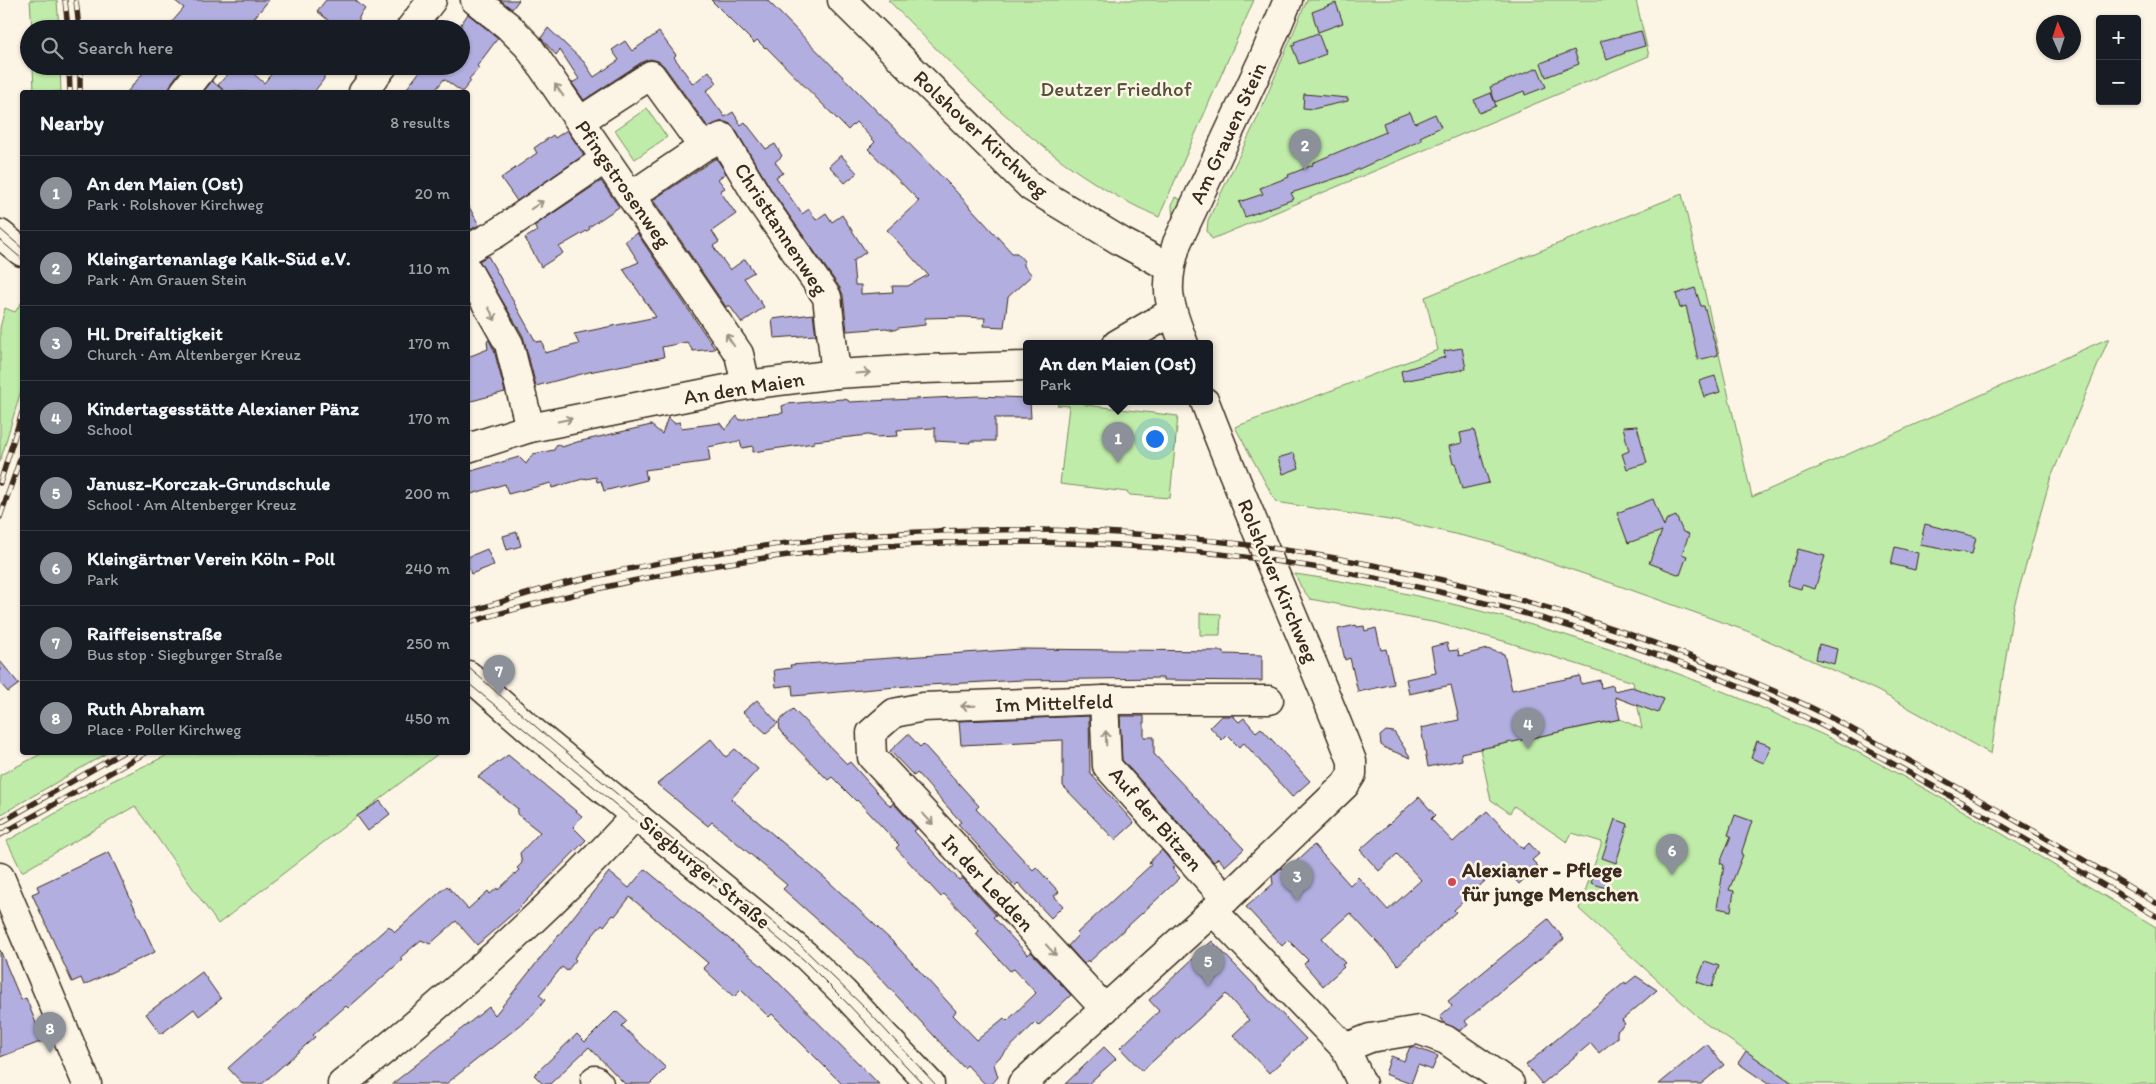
<!DOCTYPE html>
<meta charset="utf-8">
<style>
:root{--surface:#171b24;--page:#242831;--text:#f1f3f6;--muted:#9ea1a6;--line:#363941;--accent:#8c9099}
body{margin:0;font-family:Itim,sans-serif;background:var(--page);color:var(--text)}
.controls{position:absolute;right:15px;top:15px;display:grid;overflow:hidden;border-radius:5px;box-shadow:0 1px 4px #0004}
.controls button{width:45px;height:45px;display:grid;place-items:center;padding:0;border:0;border-bottom:1px solid var(--line);background:var(--surface);color:var(--text);font:25px sans-serif}
.compass{position:absolute;left:2036px;top:15px;width:45px;height:45px;border-radius:50%;background:var(--surface);box-shadow:0 1px 4px #0004;rotate:357deg}
.you{position:absolute;left:1154px;top:438px;width:18px;height:18px;margin:-12px;border:4px solid #fff;border-radius:50%;background:#1a73e8;box-shadow:0 0 0 8px #1a73e833}
.badge{display:grid;place-items:center;width:32px;height:32px;border-radius:50%;background:var(--accent);color:#fff;font-size:16px;font-weight:700}
.pin{position:absolute;translate:-50% -41px;filter:drop-shadow(0 1px 2px #0008)}
.pin::after{content:'';position:absolute;top:26px;width:18px;height:15px;background:inherit;clip-path:polygon(0 0,100% 0,50% 100%)}
.popup{position:absolute;left:1023px;top:340px;width:190px;height:65px;box-sizing:border-box;display:grid;place-content:center;border-radius:5px;background:var(--surface);filter:drop-shadow(0 1px 4px #0005);font-size:16px;white-space:nowrap;color:var(--muted)}
.popup b{font-size:19px;color:var(--text)}
.popup::after{content:'';position:absolute;left:50%;top:100%;margin-left:-10px;border:10px solid transparent;border-top-color:var(--surface)}
.list{margin:0;padding:0;list-style:none}
h2{display:flex;justify-content:space-between;align-items:center;height:65px;margin:0;padding:0 20px;font-size:21px}
h2 small{font-size:16px;font-weight:400;color:var(--muted)}
.list li{display:grid;grid-template-columns:32px 1fr auto;gap:15px;align-items:center;box-sizing:border-box;height:75px;padding:0 20px;border-top:1px solid var(--line)}
.list b{display:block;font-size:19px;white-space:nowrap}
.list p{margin:0;font-size:16px;white-space:nowrap;color:var(--muted)}
.list em{font-size:16px;font-style:normal;color:var(--muted)}
.icon{flex:none;width:28px;height:28px;fill:none;stroke:currentColor;stroke-width:2;stroke-linecap:round;stroke-linejoin:round}
.map{position:relative;flex:none;width:2156px;height:1084px;overflow:hidden}
.search{position:absolute;background:var(--surface);box-shadow:0 1px 4px #0004;left:20px;top:20px;width:450px;height:55px;display:flex;align-items:center;gap:12px;box-sizing:border-box;padding:0 18px;border-radius:28px;color:var(--muted);font-size:19px}
.panel{position:absolute;background:var(--surface);box-shadow:0 1px 4px #0004;left:20px;top:90px;width:450px;height:665px;border-radius:5px}
.map>svg:first-child{display:block}
</style>
<div class="map">
<svg width="2156" height="1084" viewBox="0 0 2156 1084">
<rect width="100%" height="100%" fill="#fcf5e5"/>
<filter id="ink" filterUnits="userSpaceOnUse"><feTurbulence type="fractalNoise" baseFrequency=".02" numOctaves="2"/><feDisplacementMap in="SourceGraphic" scale="10" xChannelSelector="R" yChannelSelector="G"/><feConvolveMatrix kernelMatrix="1 2 1 2 8 2 1 2 1" color-interpolation-filters="sRGB"/></filter>
<g filter="url(#ink)">
<!-- green -->
<g fill="#bfeca9" stroke="#7d8b64">
<path d="M30,0h27l2,29h-27z"/>
<path d="M888,0h366l-95,217c-109,-47 -189,-134 -271,-217z"/>
<path d="M1307,0h329l13,56 -437,183 -5,-8 1,-11 49,-101z"/>
<path d="M33,66h27l1,26h-27z"/>
<path d="M647,108l20,29 -32,22 -20,-29z"/>
<path d="M1682,194l70,303 357,-159 -59,142 -37,130 -22,144 -113,-63 -131,-60 -133,-47 -125,-42 -81,-19 -132,-21 -41,-75 203,-77 -13,-53z"/>
<path d="M1175,197l11,5 -13,22 -1,-19z"/>
<path d="M22,302v85l-22,75v-134l5,-20 10,4z"/>
<path d="M1059,402h23l4,3 92,11 -8,82 -40,-3 -3,-3 -67,-8 9,-78 -12,-1z"/>
<path d="M1295,574c162,23 320,70 470,135 25,12 52,22 77,35 108,55 210,121 314,183v157h-362l-88,-60 -127,-115 23,-67 -30,-9 -5,9 -53,-36 -4,7 -19,-13 -11,-51 140,-30 22,10 -9,-47 -126,-40 -70,-19 -127,-24 -9,-12z"/>
<path d="M1200,613l21,1 -1,21h-20z"/>
<path d="M43,753h64l-107,62v-40z"/>
<path d="M172,753h267l-221,171 -83,-118 -113,66 -15,-31 105,-60z"/>
</g>
<!-- building -->
<g fill="#b2aedf" stroke="#3b2a1e">
<path d="M174,0h95l-24,29h-79l18,-21z"/>
<path d="M326,0h29l10,9 -6,8v4l-6,8h-31l7,-8 -12,-10z"/>
<path d="M500,0h19l-7,9z"/>
<path d="M711,0h56l184,186 61,67h5l7,8v5l8,9 -24,22 -4,30 -20,-1 1,-8 -21,-1 -39,1v7l-27,3 -3,2 -9,-2 -39,3 -4,-36 -3,-7 -68,-97 -37,-62 -5,-5 -8,-3 -14,6 -44,-61 -6,-5 -8,-2 -8,3 -58,38 -12,-17 7,-4 -19,-29 -4,5 -15,-17 7,-10 36,34 10,15 25,-17 -7,-10 13,-9 7,10 27,-19 17,23 -2,2 19,27 16,-13 8,12 -11,8 19,26 8,-5 8,13 4,-3 21,27 9,-5 7,12 -7,6 8,11 -7,4 26,37 7,-5 7,11 10,-7 6,9 10,-7 24,37 -13,9 2,24h6v9l32,-2 -1,-6h16l20,-11 -41,-45 32,-29 -51,-52 7,-7 -19,-20 -8,8 -82,-83 -1,1 -8,-8 -3,3z"/>
<path d="M1336,3l7,20 -25,9 -6,-20z"/>
<path d="M468,14l30,24 -21,28 2,2 -10,11 2,2 -9,11 -18,-13 -10,13h-30l20,-26h37v-42z"/>
<path d="M1641,31l4,15 -21,6 1,1 -18,7 -7,-19z"/>
<path d="M1318,33l8,21 -27,10 -7,-18 3,-1 -1,-3z"/>
<path d="M1574,50l5,14 -33,13 -5,-14z"/>
<path d="M149,66h34v1l-11,15 -3,10h-42z"/>
<path d="M235,66h10l19,17 14,-17h46v13l-10,13h-88l-8,-7z"/>
<path d="M1538,68l8,19 -21,8 -1,-4 -29,11 -5,-15z"/>
<path d="M212,81l13,11h-22z"/>
<path d="M1491,93l5,13 -17,7 -5,-13z"/>
<path d="M1304,94l44,4v3l-35,8 -10,-1z"/>
<path d="M1410,112l5,11 20,-9 6,13 -21,10 2,3 -76,35 -55,18 3,6 -49,18 -6,-15 24,-8 -3,-6 29,-11 -1,-2 25,-10 -1,-2 74,-31 -3,-9z"/>
<path d="M567,130l17,25 -67,46 -16,-23 36,-25 -3,-5 19,-13 2,3z"/>
<path d="M841,155l16,18 -12,10 -16,-17z"/>
<path d="M716,158l10,15 -8,6 7,9 -5,3 16,23 -24,17 7,11 -6,4 17,24 15,-11 9,13 -10,6 20,29 -22,16 -13,-18 -3,2 -73,-107z"/>
<path d="M601,181l18,26 -30,20 1,2 -31,18 4,6 -22,14 -16,-29 12,-7 -3,-5z"/>
<path d="M468,205l11,20 -11,6z"/>
<path d="M637,233l78,116 -22,2 -6,-9 -25,5 2,10 -75,15 -53,14 -13,-50 -44,-75 9,-5 48,86 6,-1 3,12 34,-9 -5,-10 82,-17 -33,-48 16,-7 -14,-21z"/>
<path d="M1695,288l6,18h3l14,49 -20,5 -12,-54 -6,2 -4,-14z"/>
<path d="M813,314l3,21 -42,3 -2,-19z"/>
<path d="M489,340l5,10 11,42 -37,10v-45l20,-8 -1,-8z"/>
<path d="M1462,348l4,21 -63,12 -2,-10 44,-14 -1,-6z"/>
<path d="M1715,376l5,16 -16,5 -5,-16z"/>
<path d="M978,396l49,2v4h3l1,16h-36v23h-25v2l-35,-2v-13l-38,2 1,6 -22,1 -8,-2 -54,6v2l-61,9v-6l-11,2 -2,-7 -32,6 2,14 -65,9 2,10 -43,11 -3,-10 -4,1 -1,-5 -10,2v-1l-34,10 -1,-5 -43,11 -3,-10 -37,11v-23l51,-15 7,7 7,-10 21,-4 3,-6 5,3 15,-5 74,-17 11,9 6,-17 6,6 6,-1 1,6 39,-5 5,7 12,-14 3,4 16,-4 27,-3 -1,-7 5,-2 55,-5 6,1 1,2z"/>
<path d="M1637,426l10,37 -20,6 -5,-15 7,-3 -6,-24z"/>
<path d="M1474,430l15,53 -27,6 -7,-26 -2,1 -4,-18 13,-3 -2,-10z"/>
<path d="M1294,453l5,15 -16,6 -5,-16z"/>
<path d="M1653,499l11,28 2,-7 10,-4 7,16 6,2 -7,20 5,2 -7,19 -31,-12 13,-32 -34,12 -11,-30z"/>
<path d="M1925,524l51,13 -4,17 -52,-9z"/>
<path d="M517,532l4,14 -14,4 -4,-14z"/>
<path d="M1895,547l23,6 -3,17 -24,-6z"/>
<path d="M487,549l7,16 -23,9 -3,-8v-9z"/>
<path d="M1798,549l27,7 -10,33 -13,-4 -1,4 -14,-4z"/>
<path d="M1356,625l1,2 7,-1 1,5 11,-3 5,22 5,-1 8,35 -36,8 -8,-34 -5,2 -7,-31z"/>
<path d="M1447,643l2,8 9,-1 1,6 28,-7 17,5 8,36 68,-14 1,8 19,-4 1,8 12,-3 1,6 18,-4 32,12 -6,14 -43,-16 5,22 -159,34 1,7 -34,7 -7,-39 38,-8 -8,-35 -42,9 -3,-15 30,-6 -5,-26z"/>
<path d="M1819,644l18,5 -3,15 -18,-5z"/>
<path d="M1022,649l201,2v3l39,1v26l-99,-1v-2l-140,2 -115,6 -115,10 -1,-11 -16,2 -2,-17 17,-2 -1,-3z"/>
<path d="M0,661l19,23 -11,8 -8,-9z"/>
<path d="M757,700l21,23 -12,10 -23,-21z"/>
<path d="M793,709l54,55 3,-2 35,39 6,5 2,-3 24,26 -3,2 23,25 22,24 3,-2 34,37 -3,2 12,13 23,25 3,-3 40,43 -33,31 -3,-3 -39,38 -2,3 4,13 -6,7h-7l-18,-19 -3,3 -96,-103 -85,-76 4,-4 -75,-63 -4,4 -51,-42 54,-45 15,18 9,-8 23,20 -27,30 95,80 67,63 63,69 -3,4 24,25 27,-22 3,3 29,-28 -22,-24 -4,2 -34,-37 3,-3 -11,-12 -24,-25 -3,3 -45,-49 3,-3 -42,-45 -1,1 -24,-24 -4,3 -48,-49 -1,-10z"/>
<path d="M1089,716l1,57 44,50 -19,17 -52,-54v-46l-102,5 -2,-24z"/>
<path d="M1120,716h24v21h10v17l90,95 -19,17 -7,-8 -4,4 -92,-102z"/>
<path d="M1221,716h12l6,6 5,-4 12,14 5,-4 49,53 -18,16 -48,-54 -5,4 -12,-12 -5,5 -12,-13z"/>
<path d="M1386,731l8,1 17,26 -24,-9 -6,-4 -1,-9z"/>
<path d="M908,734l12,13 3,-3 56,62 -3,3 57,61 3,-3 23,25 -5,4 9,10 -12,12 -33,-35 -3,3 -57,-62 3,-2 -44,-49 -3,3 -24,-25z"/>
<path d="M1757,741l14,5 -7,17 -13,-5z"/>
<path d="M508,755l74,61 -9,11 13,13 -69,70 -40,35 -21,-24 -26,23 -9,-4 -21,18 2,2 -54,48 -2,-2 -16,14 -17,15 2,2 -53,47h-19l-15,-16 161,-142 6,6 52,-46 21,23 20,-18 2,3 7,-6 1,2 21,-20 -2,-2 5,-5 -2,-10 20,-21 -23,-18 1,-5 -40,-32z"/>
<path d="M1419,797l16,18 -4,4 22,23 34,-31 36,38 6,-6 10,11 -7,6 6,6 -19,18 -17,-19 -48,45 2,2 -58,53 -48,-52 -28,25 23,25 -3,2 2,2 -21,19 -19,-22 4,-4 -20,-20 -6,6 -36,-39 27,-23 -1,-8 9,-8 7,1 26,-24 36,40 8,-8 30,33 33,-30 -24,-26 -18,17 -19,-21z"/>
<path d="M380,801l10,13 -22,17 -11,-15z"/>
<path d="M1735,815l17,6 -11,33 2,1 -14,35 5,1 -3,20 -14,-3 7,-43 -4,-2 11,-27 -3,-1z"/>
<path d="M1615,819l13,5 -12,39 -14,-5z"/>
<path d="M1162,850l13,16 -3,2 8,10 -91,84 -1,-2 -4,4 -16,-18 10,-11 -1,-2 74,-68 -2,-3z"/>
<path d="M109,852l46,100 -71,33 -3,-7 -9,4 -40,-88 7,-3 -2,-5z"/>
<path d="M645,869l118,98 116,117h-37l-70,-70 -3,3 -28,-27 -7,7 -31,-29 5,-5 -78,-66 -15,19 -2,-1 -9,11 -2,-2 -28,34 2,2 -9,11 -5,-4 -23,28 6,5 -12,15 -87,69h-54l97,-77 6,8 114,-143 20,16z"/>
<path d="M1596,870l14,5 -4,13 -15,-5z"/>
<path d="M1548,919l16,20 -99,82 3,4 -8,6 -16,-8 -4,-7 12,-10 -4,-5z"/>
<path d="M1212,941l94,98 -37,34 -36,-38 16,-15 -23,-26 -84,77 -22,-23 39,-37 -10,-11z"/>
<path d="M0,950l21,50 5,-2 17,43 -43,16z"/>
<path d="M1705,961l14,5 -7,21 -15,-5z"/>
<path d="M202,972l19,27 -22,17 -5,-7 -33,25 -15,-20z"/>
<path d="M1636,976l21,14 -35,30 3,4 -8,7v7l-18,15 -8,-10 -49,41 -16,-19 99,-83 1,2z"/>
<path d="M616,1011l11,10 -5,5 44,42 -16,16h-25l-36,-37 -39,37h-7l-9,-9 43,-41 8,8z"/>
<path d="M1707,1044l17,21 -23,19h-42z"/>
<path d="M1104,1047l12,12 -28,25h-23z"/>
<path d="M1410,1047h4l24,9 -6,14 -14,-5 -7,19 -26,-10 6,-18 13,5z"/>
<path d="M1746,1051l14,10 34,23h-26l-30,-21z"/>
</g>
<g fill="none" stroke-linecap="round" stroke-linejoin="round">
<defs>
<g id="minor">
<path d="M475,0l33,26 20,20 211,308 7,31"/>
<path d="M842,0l189,187 91,55 47,25"/>
<path d="M410,29l22,-29"/>
<path d="M184,92l20,-26"/>
<path d="M363,92l20,-26"/>
<path d="M580,121l71,-46 52,72 -72,49"/>
<path d="M703,147l19,-10 37,62 68,98 9,77"/>
<path d="M468,249l29,-16 108,-74"/>
<path d="M468,271l41,73 21,84"/>
<path d="M1117,344l55,-32"/>
<path d="M1184,344c-16,-43 -21,-56 -7,-101l87,-186 24,-57"/>
<path d="M468,448l62,-20 216,-43 90,-11 87,-5 104,-3"/>
<path d="M1104,700l3,66 119,133"/>
<path d="M0,877l87,207"/>
<path d="M1213,911l132,137 17,36"/>
<path d="M1105,1009l-233,-252 -1,-24 23,-20 29,-6 181,-7h165"/>
<path d="M1345,1048l25,-10 49,-8 27,10 64,44"/>
<path d="M595,1080l4,4"/>
<path d="M342,1084c105,-83 205,-171 294,-269"/>
<path d="M1022,1084l204,-185 119,-114 7,-11v-13c-47,-121 -101,-238 -147,-359"/>
</g>
<g id="major">
<path d="M0,234l22,18"/>
<path d="M468,675l63,55 274,225 38,37 87,92"/>
</g>
</defs>
<!-- minor casing -->
<use href="#minor" stroke="#3b2a1e" stroke-width="31"/>
<!-- major casing -->
<use href="#major" stroke="#3b2a1e" stroke-width="31"/>
<!-- minor -->
<use href="#minor" stroke="#fcf5e5" stroke-width="28"/>
<!-- major -->
<use href="#major" stroke="#fcf5e5" stroke-width="28"/>
<!-- tram -->
<g stroke="#3b2a1e" stroke-width="1">
<path d="M0,229l22,19"/>
<path d="M0,240l22,19"/>
<path d="M468,667l74,65 256,211 68,66 69,75"/>
<path d="M468,683l335,276 44,44 76,81"/>
</g>
<defs>
<g id="rail">
<path d="M65,0l3,29"/>
<path d="M76,0l3,29"/>
<path d="M69,66l1,26"/>
<path d="M80,66v26"/>
<path d="M0,483l22,-70"/>
<path d="M0,517l22,-63"/>
<path d="M468,612c34,-10 68,-22 102,-30 414,-99 842,-56 1229,120 32,14 63,33 94,50 89,48 176,99 263,151"/>
<path d="M468,623c39,-13 80,-22 120,-32 299,-72 613,-63 909,15 103,27 206,61 302,108 30,14 58,31 87,46 91,50 180,103 270,156"/>
<path d="M0,823l123,-71"/>
<path d="M0,835l147,-83"/>
</g>
</defs>
<!-- rail casing -->
<use href="#rail" stroke="#3b2a1e" stroke-width="5.5"/>
<!-- rail -->
<use href="#rail" stroke="#fcf5e5" stroke-width="4" stroke-dasharray="11" stroke-linecap="butt"/>
</g>
<!-- one-way arrows -->
<defs><path id="oneway-shaft" d="M-6 0H5M1.5-3L5.5 0L1.5 3" fill="none" stroke-width="1.6" stroke-linecap="round" stroke-linejoin="round" transform="scale(1.25)"/></defs>
<g stroke="#9c9082">
<use href="#oneway-shaft" transform="translate(559 90) rotate(-125)"/>
<use href="#oneway-shaft" transform="translate(537 205) rotate(-34)"/>
<use href="#oneway-shaft" transform="translate(492 314) rotate(62)"/>
<use href="#oneway-shaft" transform="translate(730 340) rotate(-124)"/>
<use href="#oneway-shaft" transform="translate(863 373) rotate(-4)"/>
<use href="#oneway-shaft" transform="translate(565 420) rotate(-12)"/>
<use href="#oneway-shaft" transform="translate(968 706) rotate(178)"/>
<use href="#oneway-shaft" transform="translate(1106 738) rotate(-92)"/>
<use href="#oneway-shaft" transform="translate(928 819) rotate(47)"/>
<use href="#oneway-shaft" transform="translate(1051 950) rotate(47)"/>
</g>
</g>
<!-- markers -->
<circle fill="#d1495b" stroke="#fcf5e5" stroke-width="2" cx="1452" cy="882" r="5"/>
<g text-anchor="middle" stroke-width="5" stroke-linejoin="round" paint-order="stroke">
<!-- park labels -->
<g font-size="21" fill="#55513a" stroke="#fcf5e5">
<text x="1116" y="96">Deutzer Friedhof</text>
</g>
<!-- street labels -->
<g font-size="21" fill="#3b2a1e" stroke="#fcf5e5">
<text transform="translate(1228 133) rotate(-65)" y="7">Am Grauen Stein</text>
<text transform="translate(981 134) rotate(43)" y="7">Rolshover Kirchweg</text>
<text transform="translate(623 184) rotate(55)" y="7">Pfingstrosenweg</text>
<text transform="translate(781 229) rotate(57)" y="7">Christtannenweg</text>
<text transform="translate(744 388) rotate(-9)" y="7">An den Maien</text>
<text transform="translate(1278 581) rotate(67)" y="7">Rolshover Kirchweg</text>
<text transform="translate(1054 703) rotate(-2)" y="7">Im Mittelfeld</text>
<text transform="translate(1156 819) rotate(49)" y="7">Auf der Bitzen</text>
<text transform="translate(705 872) rotate(40)" y="7">Siegburger Straße</text>
<text transform="translate(988 883) rotate(47)" y="7">In der Ledden</text>
</g>
<!-- poi labels -->
<g font-size="21" font-weight="bold" fill="#3b2a1e" stroke="#fcf5e5" text-anchor="start">
<text x="1462" y="877">Alexianer - Pflege<tspan x="1462" dy="24">für junge Menschen</tspan></text>
</g>
</g>
</svg>
<div class="controls">
<button>+</button>
<button>−</button>
</div>
<svg class="compass" viewBox="-18 -18 36 36"><path d="M0-13l5 13h-10z" fill="#e53935"/><path d="M0 13l5-13h-10z" fill="#9ea1a6"/></svg>
<div class="you"></div>
<div class="pin badge" style="left:1118px;top:463px">1</div>
<div class="popup"><b>An den Maien (Ost)</b>Park</div>
<div class="pin badge" style="left:1305px;top:170px">2</div>
<div class="pin badge" style="left:1297px;top:901px">3</div>
<div class="pin badge" style="left:1528px;top:749px">4</div>
<div class="pin badge" style="left:1208px;top:986px">5</div>
<div class="pin badge" style="left:1672px;top:875px">6</div>
<div class="pin badge" style="left:499px;top:696px">7</div>
<div class="pin badge" style="left:50px;top:1053px">8</div>
<div class="search"><svg class="icon" aria-label="search" viewBox="0 0 24 24"><circle cx="10" cy="10" r="6"/><path d="M15 15l6 6"/></svg>Search here</div>
<section class="panel">
<h2>Nearby<small>8 results</small></h2>
<ul class="list">
<li><span class="badge">1</span><div><b>An den Maien (Ost)</b><p>Park · Rolshover Kirchweg</p></div><em>20 m</em></li>
<li><span class="badge">2</span><div><b>Kleingartenanlage Kalk-Süd e.V.</b><p>Park · Am Grauen Stein</p></div><em>110 m</em></li>
<li><span class="badge">3</span><div><b>Hl. Dreifaltigkeit</b><p>Church · Am Altenberger Kreuz</p></div><em>170 m</em></li>
<li><span class="badge">4</span><div><b>Kindertagesstätte Alexianer Pänz</b><p>School</p></div><em>170 m</em></li>
<li><span class="badge">5</span><div><b>Janusz-Korczak-Grundschule</b><p>School · Am Altenberger Kreuz</p></div><em>200 m</em></li>
<li><span class="badge">6</span><div><b>Kleingärtner Verein Köln - Poll</b><p>Park</p></div><em>240 m</em></li>
<li><span class="badge">7</span><div><b>Raiffeisenstraße</b><p>Bus stop · Siegburger Straße</p></div><em>250 m</em></li>
<li><span class="badge">8</span><div><b>Ruth Abraham</b><p>Place · Poller Kirchweg</p></div><em>450 m</em></li>
</ul>
</section>
</div>
